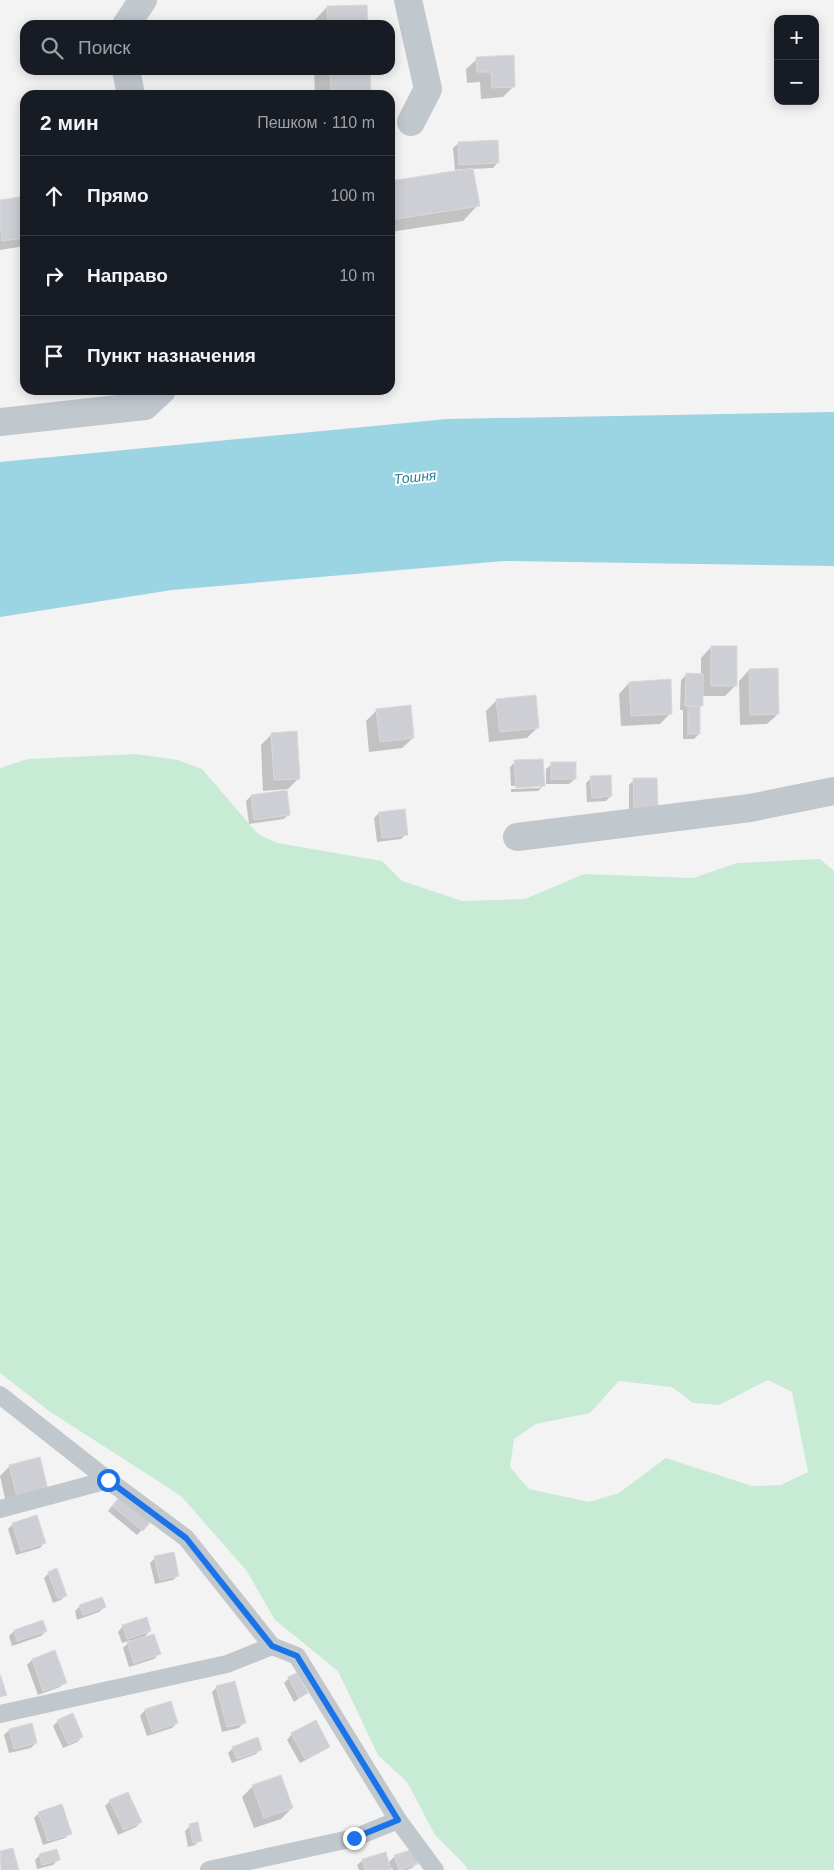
<!DOCTYPE html>
<html lang="ru">
<meta charset="utf-8">
<style>
:root{--surface:#171b24;--page:#242831;--text:#f1f3f6;--muted:#9ea1a6;--line:#363941}
body{margin:0;font-family:Arial,sans-serif;background:var(--page);color:var(--text)}
.controls{position:absolute;right:15px;top:15px;display:grid;overflow:hidden;border-radius:10px;box-shadow:0 2px 12px #0003}
.controls button{width:45px;height:45px;display:grid;place-items:center;padding:0;border:0;border-bottom:1px solid var(--line);background:var(--surface);color:var(--text);font:25px sans-serif}
.stop{position:absolute;width:15px;height:15px;margin:-11px;border:4px solid #1a73e8;border-radius:50%;background:#fff}
.stop.end{background:#1a73e8;border-color:#fff;box-shadow:0 1px 5px #0008}
.list{margin:0;padding:0;list-style:none}
h2{display:flex;justify-content:space-between;align-items:center;height:65px;margin:0;padding:0 20px;font-size:21px}
h2 small{font-size:16px;font-weight:400;color:var(--muted)}
.list li{display:grid;grid-template-columns:32px 1fr auto;gap:15px;align-items:center;box-sizing:border-box;height:80px;padding:0 20px;border-top:1px solid var(--line)}
.list b{display:block;font-size:19px;white-space:nowrap}
.list em{font-size:16px;font-style:normal;color:var(--muted)}
.icon{flex:none;width:28px;height:28px;fill:none;stroke:currentColor;stroke-width:2;stroke-linecap:round;stroke-linejoin:round}
.map{position:relative;flex:none;width:834px;height:1870px;overflow:hidden}
.search{position:absolute;background:var(--surface);box-shadow:0 2px 12px #0003;left:20px;top:20px;width:375px;height:55px;display:flex;align-items:center;gap:12px;box-sizing:border-box;padding:0 18px;border-radius:15px;color:var(--muted);font-size:19px}
.panel{position:absolute;background:var(--surface);box-shadow:0 2px 12px #0003;left:20px;top:90px;width:375px;height:305px;border-radius:15px}
.map>svg:first-child{display:block}
</style>
<div class="map">
<svg width="834" height="1870" viewBox="0 0 834 1870">
<rect width="100%" height="100%" fill="#f4f3f3"/>
<!-- green -->
<path fill="#c8ebd5" fill-rule="evenodd" d="M136,754l42,6 24,9 56,65 19,9 105,18 20,20 60,20 63,-2 59,-25 109,4 44,-15 83,-4 14,12v999h-366l-4,-6 -29,-29 -28,-53 -29,-27 -40,-84 -63,-51 -29,-50 -65,-74 -132,-85 -49,-38v-605l28,-9zM768,1380l24,12 16,80 -27,13 -29,1 -86,-28 -47,35 -30,9 -60,-13 -19,-22 4,-28 22,-15 54,-11 29,-32 53,6 21,16 26,2z"/>
<!-- water -->
<path fill="#9bd4e3" d="M834,412v154l-330,-5 -332,29 -172,27v-155l447,-43z"/>
<!-- shadow -->
<g fill="#0003">
<path d="M327,7l40,18h-55v-2z"/>
<path d="M477,59l37,27 -11,11 -22,2 -1,-17 -13,1 -1,-14z"/>
<path d="M179,70h20l-19,3z"/>
<path d="M314,70h55l1,25h-55z"/>
<path d="M459,143l39,19 -5,6 -21,1 6,36 -15,16 -73,11v-50l72,-11v-2l-7,1 -2,-22z"/>
<path d="M0,201l25,2v38l-6,6 -19,3z"/>
<path d="M711,647l25,38 -11,11h-23l-1,10 -2,2v26l-5,5h-11v-29h-3l1,-30 5,-5h15v-17z"/>
<path d="M749,670l29,44 -11,10 -27,1 -1,-44z"/>
<path d="M629,683l42,30 -11,11 -39,2 -2,-32z"/>
<path d="M497,700l41,27 -11,11 -38,4 -3,-31z"/>
<path d="M377,710l36,28 -11,10 -33,4 -3,-31z"/>
<path d="M272,734l27,44 -11,11 -25,2 -2,-46z"/>
<path d="M515,762l28,24 -5,5 -27,1v-3l29,-1v-3l-29,1 -1,-19z"/>
<path d="M552,764l23,15 -6,5h-23v-15z"/>
<path d="M591,778l20,18 -5,5 -19,1 -1,-19z"/>
<path d="M634,780l23,27 -28,5v-27z"/>
<path d="M251,796l38,18 -5,5 -35,5 -3,-23z"/>
<path d="M379,813l27,21 -5,5 -24,3 -3,-24z"/>
<path d="M10,1466l37,23 -40,18 -7,-31z"/>
<path d="M116,1501l35,19 -14,15 -29,-24z"/>
<path d="M13,1524l32,18 -5,6 -24,7 -8,-26z"/>
<path d="M155,1558l23,17 -5,5 -18,4 -5,-21z"/>
<path d="M49,1573l17,22 -5,5 -8,3 -9,-25z"/>
<path d="M80,1606l25,1 -6,5 -22,8 -2,-9z"/>
<path d="M43,1621l3,10 -5,5 -29,10 -3,-10 5,-5z"/>
<path d="M123,1626l27,5 -8,8 17,15 -5,5 -25,8 -6,-19 8,-8 -9,3 -4,-11z"/>
<path d="M32,1660l33,22 -5,5 -22,8 -11,-30z"/>
<path d="M289,1678l17,15 -12,9 -10,-19z"/>
<path d="M217,1687l27,35 -5,6 -17,4 -10,-40z"/>
<path d="M170,1702l7,21 -5,5 -25,8 -7,-20 5,-6z"/>
<path d="M58,1721l24,16 -5,5 -14,6 -10,-22z"/>
<path d="M9,1730l27,13 -5,5 -22,5 -5,-18z"/>
<path d="M292,1734l36,12 -5,5 -23,12 -13,-23z"/>
<path d="M233,1748l28,1 -5,5 -24,9 -4,-10z"/>
<path d="M253,1786l39,22 -11,11 -27,9 -12,-31z"/>
<path d="M110,1801l31,21 -5,5 -18,8 -13,-29z"/>
<path d="M39,1813l32,20 -6,5 -22,7 -9,-27z"/>
<path d="M190,1826l10,14 -5,5 -7,2 -3,-16z"/>
<path d="M40,1855l18,5 -5,5 -16,4 -2,-9z"/>
<path d="M395,1856l22,7 -5,5 -5,2h-14l-1,-2 -2,2h-31l-2,-5 6,-5 25,3z"/>
</g>
<!-- building -->
<g fill="#cdcfd4" stroke="#d7d9dd">
<path d="M367,5l1,20h-40l-1,-19z"/>
<path d="M514,55l1,32 -23,1 -1,-16h-14l-1,-15z"/>
<path d="M330,70h40l1,25h-40z"/>
<path d="M498,140l1,23 -40,2 -1,-23z"/>
<path d="M473,168l7,38 -90,14v-39z"/>
<path d="M25,196v42l-23,3 -2,-18v-23z"/>
<rect x="711" y="646" width="26" height="40"/>
<path d="M778,668l1,46 -29,1 -1,-46z"/>
<path d="M686,673l17,1v32h-18z"/>
<path d="M671,679l1,35 -41,2 -2,-34z"/>
<path d="M536,695l3,33 -39,4 -4,-33z"/>
<path d="M411,705l3,33 -34,4 -4,-33z"/>
<rect x="688" y="706" width="12" height="28"/>
<path d="M297,731l3,48 -26,1 -3,-47z"/>
<path d="M543,759l2,27 -29,2 -2,-28z"/>
<rect x="551" y="762" width="25" height="17"/>
<path d="M611,775l1,21 -20,2 -2,-22z"/>
<path d="M633,778h24l1,30h-24z"/>
<path d="M287,790l3,25 -36,5 -3,-25z"/>
<path d="M405,809l3,26 -26,3 -3,-26z"/>
<path d="M40,1457l8,33 -31,7 -8,-32z"/>
<path d="M121,1495l31,25 -9,11 -31,-25z"/>
<path d="M37,1515l9,28 -25,8 -9,-28z"/>
<path d="M174,1552l5,24 -19,4 -6,-24z"/>
<path d="M57,1568l10,28 -9,3 -10,-27z"/>
<path d="M102,1597l4,10 -23,8 -4,-10z"/>
<path d="M147,1617l4,14 -24,8 -5,-14z"/>
<path d="M43,1620l4,11 -30,10 -3,-11z"/>
<path d="M154,1634l7,20 -27,9 -7,-21z"/>
<path d="M55,1650l12,33 -24,8 -11,-32z"/>
<path d="M297,1673l11,20 -9,5 -11,-21z"/>
<path d="M0,1674l7,21 -7,2z"/>
<path d="M235,1681l11,42 -19,4 -11,-41z"/>
<path d="M171,1701l7,22 -26,9 -7,-23z"/>
<path d="M73,1713l10,24 -15,7 -11,-24z"/>
<path d="M316,1720l14,27 -25,12 -14,-26z"/>
<path d="M32,1723l5,20 -23,6 -5,-20z"/>
<path d="M258,1737l4,13 -25,9 -5,-12z"/>
<path d="M281,1775l12,33 -29,10 -12,-33z"/>
<path d="M128,1792l14,30 -18,8 -15,-30z"/>
<path d="M62,1804l10,30 -24,7 -10,-29z"/>
<path d="M198,1822l4,19 -9,2 -4,-19z"/>
<path d="M13,1848l6,22h-18l-1,-19z"/>
<path d="M57,1849l3,11 -18,5 -3,-11z"/>
<path d="M414,1849l4,15 -19,6 -5,-15z"/>
<path d="M386,1852l5,18h-26l-3,-11z"/>
</g>
<g fill="none" stroke-linecap="round" stroke-linejoin="round">
<!-- service -->
<g stroke="#c0c7cd" stroke-width="18">
<path d="M0,1395l108,85 78,58 86,108 25,10 101,164 37,50"/>
<path d="M0,1509l108,-29"/>
<path d="M0,1714l227,-50 45,-18"/>
<path d="M209,1870l145,-32 44,-18"/>
</g>
<!-- minor -->
<g stroke="#c0c7cd" stroke-width="28">
<path d="M408,0l20,89 -17,33"/>
<path d="M126,25l17,-25"/>
<path d="M126,70l5,25"/>
<path d="M0,422l145,-16 17,-16"/>
<path d="M517,837l233,-29 84,-17"/>
</g>
</g>
<g fill="none" stroke-linecap="round" stroke-linejoin="round">
<!-- route -->
<path stroke="#1a73e8" stroke-width="6" d="M108,1480l78,58 86,108 25,10 101,164 -44,18"/>
</g>
<g text-anchor="middle" stroke-width="4" stroke-linejoin="round" paint-order="stroke">
<!-- water labels -->
<g font-size="14" font-style="italic" fill="#1e7f97" stroke="#fff">
<text transform="translate(415 477) rotate(-6)" y="5">Тошня</text>
</g>
</g>
</svg>
<div class="controls">
<button>+</button>
<button>−</button>
</div>
<div class="stop" style="left:108px;top:1480px"></div>
<div class="stop end" style="left:354px;top:1838px"></div>
<div class="search"><svg class="icon" aria-label="search" viewBox="0 0 24 24"><circle cx="10" cy="10" r="6"/><path d="M15 15l6 6"/></svg>Поиск</div>
<section class="panel">
<h2>2 мин<small>Пешком · 110 m</small></h2>
<ul class="list">
<li><svg class="icon" aria-label="ahead" viewBox="0 0 24 24"><path d="M12 20V5M6 11l6-6 6 6"/></svg><div><b>Прямо</b></div><em>100 m</em></li>
<li><svg class="icon" aria-label="right" viewBox="0 0 24 24"><path d="M7 20v-9h11M14 6l5 5-5 5"/></svg><div><b>Направо</b></div><em>10 m</em></li>
<li><svg class="icon" aria-label="arrive" viewBox="0 0 24 24"><path d="M6 21V4h12l-3 4 3 4H6"/></svg><div><b>Пункт назначения</b></div></li>
</ul>
</section>
</div>
